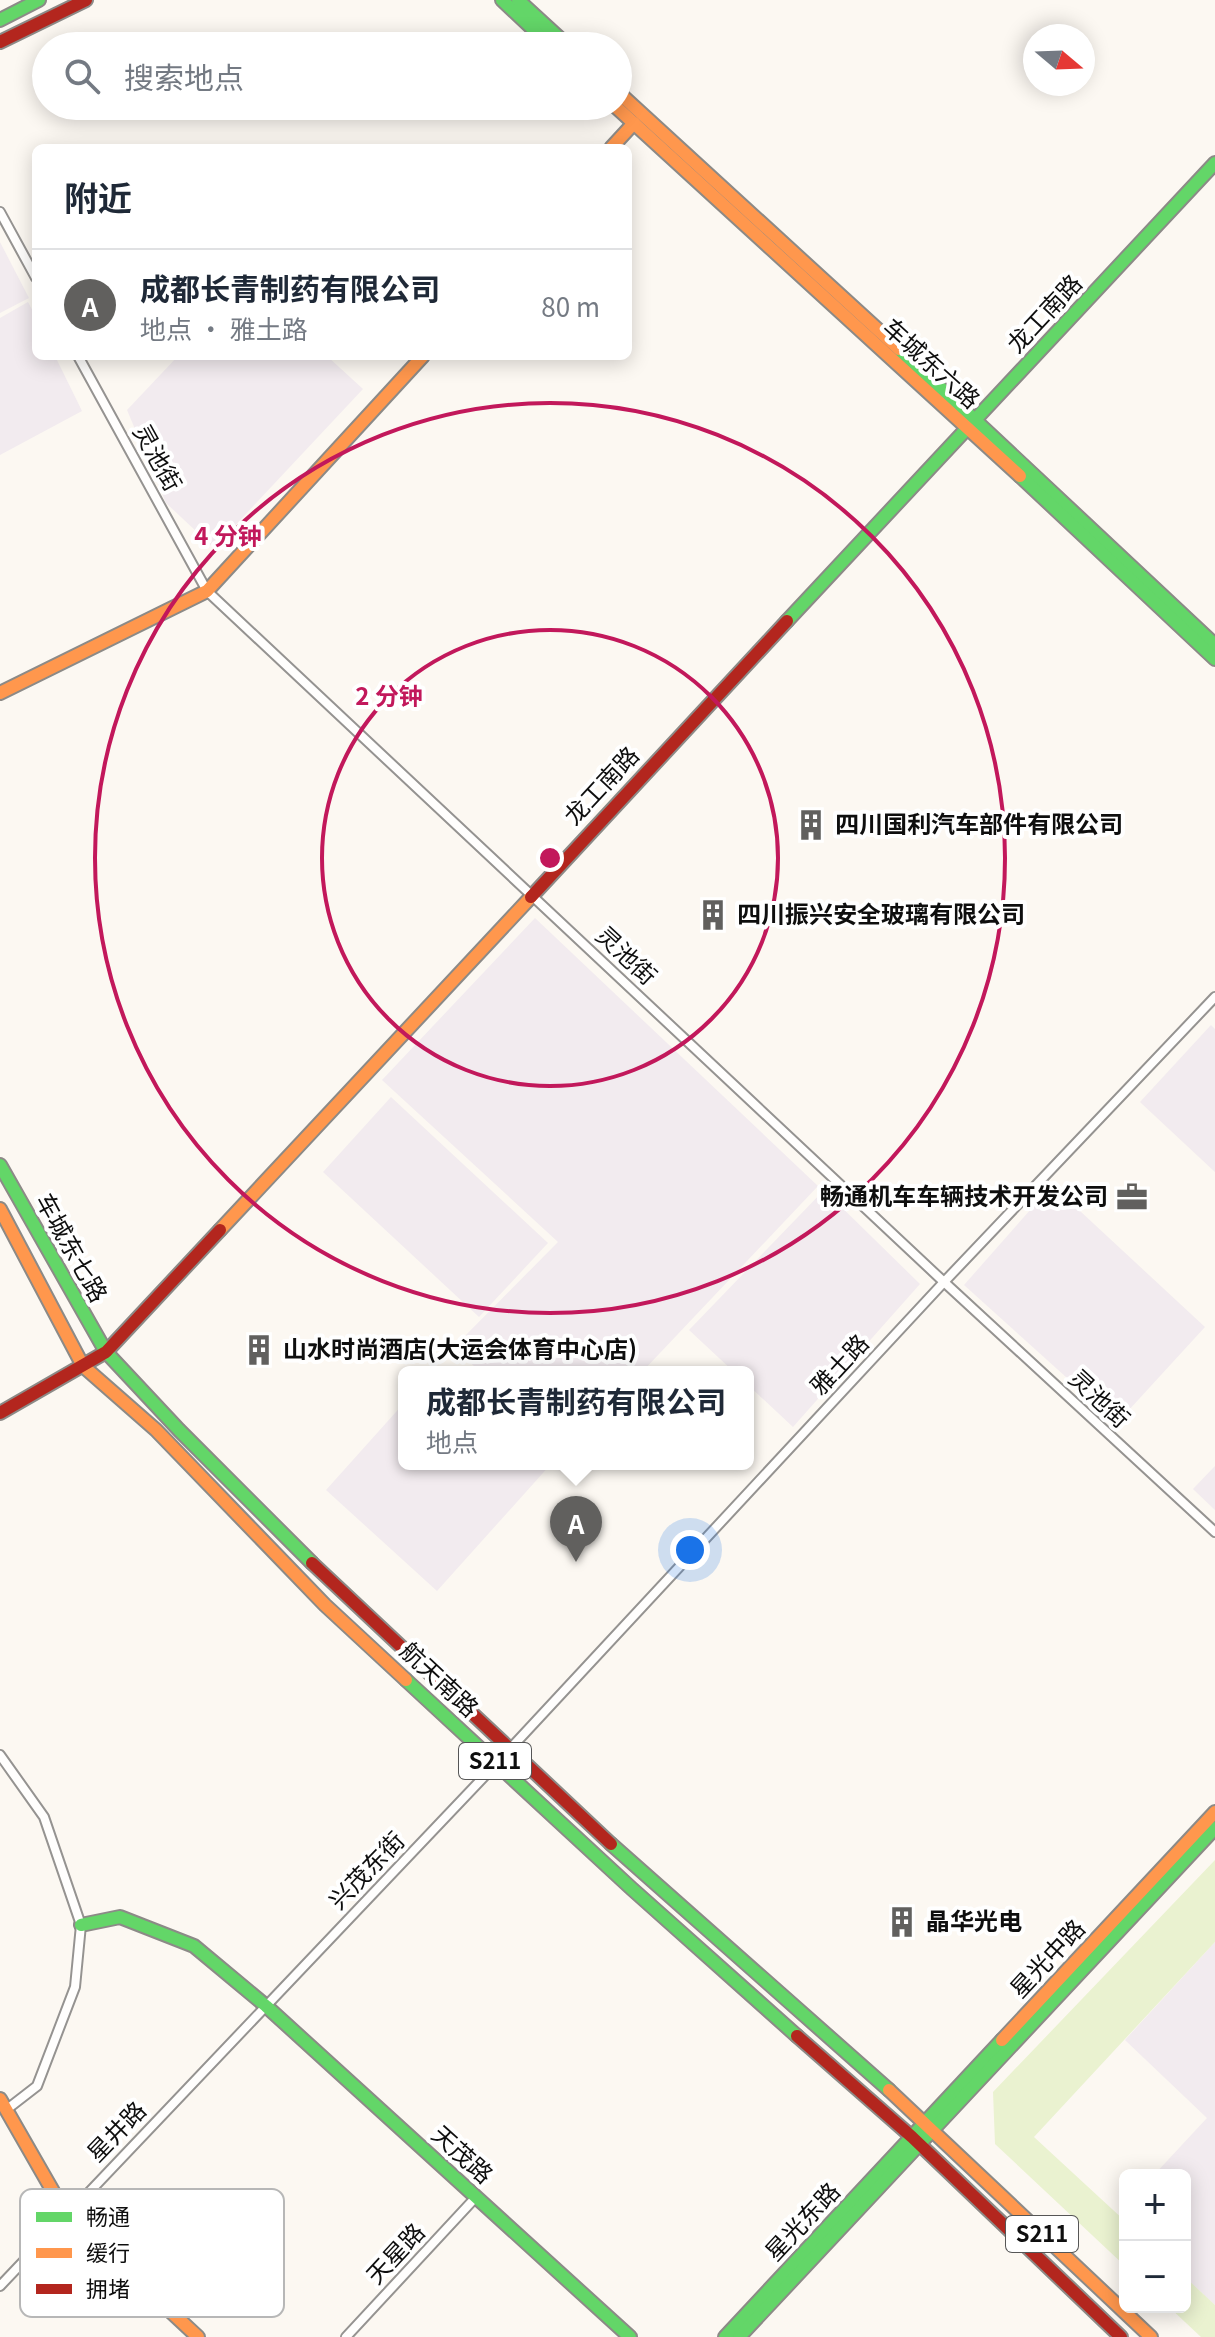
<!DOCTYPE html>
<html lang="zh">
<meta charset="utf-8">
<style>
:root{--surface:#fff;--page:#f6f6f7;--text:#1f2937;--muted:#747a83;--line:#e0e1e3;--accent:#61605e}
body{margin:0;font-family:Georgia,"Noto Sans SC",serif;background:var(--page);color:var(--text)}
.controls{position:absolute;right:24px;bottom:24px;display:grid;overflow:hidden;border-radius:12px;box-shadow:0 4px 20px #0003}
.controls button{width:72px;height:72px;display:grid;place-items:center;padding:0;border:0;border-bottom:2px solid var(--line);background:var(--surface);color:var(--text);font:40px sans-serif}
.compass{position:absolute;left:1023px;top:24px;width:72px;height:72px;border-radius:50%;background:var(--surface);box-shadow:0 4px 20px #0003;rotate:109deg}
.you{position:absolute;left:690px;top:1550px;width:28px;height:28px;margin:-20px;border:6px solid #fff;border-radius:50%;background:#1a73e8;box-shadow:0 0 0 12px #1a73e833}
.badge{display:grid;place-items:center;width:52px;height:52px;border-radius:50%;background:var(--accent);color:#fff;font-size:26px;font-weight:700}
.pin{position:absolute;translate:-50% -66px;filter:drop-shadow(0 2px 4px #0008)}
.pin::after{content:'';position:absolute;top:42px;width:28px;height:24px;background:inherit;clip-path:polygon(0 0,100% 0,50% 100%)}
.popup{position:absolute;left:398px;top:1366px;width:356px;height:104px;box-sizing:border-box;display:grid;place-content:center;border-radius:12px;background:var(--surface);filter:drop-shadow(0 2px 6px #0005);font-size:26px;white-space:nowrap;color:var(--muted)}
.popup b{font-size:30px;color:var(--text)}
.popup::after{content:'';position:absolute;left:50%;top:100%;margin-left:-16px;border:16px solid transparent;border-top-color:var(--surface)}
.list{margin:0;padding:0;list-style:none}
h2{display:flex;justify-content:space-between;align-items:center;height:104px;margin:0;padding:0 32px;font-size:34px}
h2 small{font-size:26px;font-weight:400;color:var(--muted)}
.list li{display:grid;grid-template-columns:52px 1fr auto;gap:24px;align-items:center;box-sizing:border-box;height:112px;padding:0 32px;border-top:2px solid var(--line)}
.list b{display:block;font-size:30px;white-space:nowrap}
.list p{margin:0;font-size:26px;white-space:nowrap;color:var(--muted)}
.list em{font-size:26px;font-style:normal;color:var(--muted)}
.icon{flex:none;width:44px;height:44px;fill:none;stroke:currentColor;stroke-width:2;stroke-linecap:round;stroke-linejoin:round}
.map{position:relative;flex:none;width:1215px;height:2337px;overflow:hidden}
.search{position:absolute;background:var(--surface);box-shadow:0 4px 20px #0003;left:32px;top:32px;width:600px;height:88px;display:flex;align-items:center;gap:20px;box-sizing:border-box;padding:0 28px;border-radius:44px;color:var(--muted);font-size:30px}
.panel{position:absolute;background:var(--surface);box-shadow:0 4px 20px #0003;left:32px;top:144px;width:600px;height:216px;border-radius:12px}
.map>svg:first-child{display:block}
</style>
<div class="map">
<svg width="1215" height="2337" viewBox="0 0 1215 2337">
<rect width="100%" height="100%" fill="#fcf8f2"/>
<!-- industrial -->
<g fill="#f2ebef">
<path d="M0,242l29,56 -29,15z"/>
<path d="M28,302l8,15v39h19l27,55 -82,44v-137z"/>
<path d="M178,356h149l36,33 -149,159 -48,-45 -39,-93z"/>
<path d="M535,918l283,268 -176,186h-161l-28,-24 105,-106 -176,-162z"/>
<path d="M1211,1025l4,4v143l-75,-70z"/>
<path d="M391,1097l157,146 -69,74 -156,-145z"/>
<path d="M1052,1185l153,142 -88,96 -153,-138z"/>
<path d="M824,1190l96,94 -127,143 -45,-42v-13h-14l-45,-42z"/>
<path d="M404,1403v61h147l-114,127 -111,-101z"/>
<path d="M1215,1466v44l-22,-21z"/>
<path d="M1215,1942v363l-30,-28v-102h-31l53,-57 -82,-78z"/>
</g>
<!-- green -->
<g fill="#eaf2d0">
<path d="M1215,1860v82l-181,195 91,84v45l-130,-122 -2,-52z"/>
<path d="M1185,2277l30,28v32h-14l-32,-30h16z"/>
</g>
<g fill="none" stroke-linecap="round" stroke-linejoin="round">
<defs>
<g id="street">
<path d="M0,212l36,66"/>
<path d="M78,356l129,235 737,691 271,250"/>
<path d="M0,1755l44,62 37,108 -6,62 -38,99 -31,24"/>
<path d="M0,2286l497,-523 447,-481 271,-285"/>
<path d="M346,2337l130,-140"/>
</g>
<g id="fast">
<path d="M502,0l49,46"/>
<path d="M518,0l50,46"/>
<path d="M0,20l39,-20"/>
<path d="M899,349l316,296"/>
<path d="M1020,476l195,183"/>
<path d="M787,621l428,-458"/>
<path d="M0,1165l106,187 73,78 133,133"/>
<path d="M406,1680l225,208 166,148"/>
<path d="M611,1844l278,246"/>
<path d="M81,1925l39,-8 74,29 72,60 364,331"/>
<path d="M725,2337l277,-297"/>
<path d="M739,2337l476,-509"/>
</g>
<g id="slow">
<path d="M618,92l281,257"/>
<path d="M615,106l405,370"/>
<path d="M611,148l23,-25"/>
<path d="M0,693l207,-102 216,-235"/>
<path d="M0,1209l83,157 73,64 169,175 81,75"/>
<path d="M220,1230l311,-333"/>
<path d="M1002,2040l213,-228"/>
<path d="M889,2090l262,247"/>
<path d="M0,2099l66,115 132,123"/>
</g>
<g id="jam">
<path d="M0,42l86,-42"/>
<path d="M531,897l256,-276"/>
<path d="M0,1413l106,-61 114,-122"/>
<path d="M312,1563l299,281"/>
<path d="M797,2036l115,101 209,200"/>
</g>
</defs>
<!-- street casing -->
<use href="#street" stroke="#959391" stroke-width="12"/>
<!-- fast casing -->
<use href="#fast" stroke="#8c8a87" stroke-width="16"/>
<!-- slow casing -->
<use href="#slow" stroke="#8c8a87" stroke-width="16"/>
<!-- jam casing -->
<use href="#jam" stroke="#8c8a87" stroke-width="16"/>
<!-- street -->
<use href="#street" stroke="#fffefd" stroke-width="8"/>
<!-- fast -->
<use href="#fast" stroke="#63d668" stroke-width="12"/>
<!-- slow -->
<use href="#slow" stroke="#ff974d" stroke-width="12"/>
<!-- jam -->
<use href="#jam" stroke="#b3261e" stroke-width="12"/>
</g>
<!-- distance rings -->
<g fill="none" stroke="#c2185b" stroke-width="4">
<circle cx="550" cy="858" r="228"/>
<circle cx="550" cy="858" r="455"/>
</g>
<!-- icons -->
<defs>
<symbol id="building-bare" viewBox="-9 -9 18 18"><path d="M-4-6H4V6H1V3H-1V6H-4ZM-2.5-4.3h1.7v1.8h-1.7ZM.8-4.3h1.7v1.8H.8ZM-2.5-1h1.7V.8h-1.7ZM.8-1h1.7V.8H.8Z" fill="#61605e" stroke="#fff" stroke-width="2.5" paint-order="stroke"/></symbol>
<symbol id="office-bare" viewBox="-9 -9 18 18"><path d="M-6-3h4V-5.5h4V-3h4V5H-6ZM-1-4.5V-3h2v-1.5ZM-6 0V1H6V0Z" fill="#61605e" stroke="#fff" stroke-width="2.5" paint-order="stroke"/></symbol>
</defs>
<g fill-rule="evenodd">
<use href="#building-bare" x="789" y="803" width="44" height="44"/>
<use href="#building-bare" x="691" y="893" width="44" height="44"/>
<use href="#office-bare" x="1110" y="1175" width="44" height="44"/>
<use href="#building-bare" x="237" y="1328" width="44" height="44"/>
<use href="#building-bare" x="880" y="1900" width="44" height="44"/>
</g>
<g text-anchor="middle" stroke-width="8" stroke-linejoin="round" paint-order="stroke">
<!-- shield labels -->
<g fill="#fff" stroke="#565656" stroke-width="2">
<rect x="459" y="1743" width="72" height="36" rx="6"/>
<rect x="1006" y="2216" width="72" height="36" rx="6"/>
</g>
<g font-size="22" font-weight="bold" fill="#0e0e0e">
<text x="495" y="1769">S211</text>
<text x="1042" y="2242">S211</text>
</g>
<!-- street labels -->
<g font-size="24" fill="#0e0e0e" stroke="#fff">
<text transform="translate(1045 314) rotate(-47)" y="8">龙工南路</text>
<text transform="translate(931 364) rotate(42)" y="8">车城东六路</text>
<text transform="translate(157 458) rotate(61)" y="8">灵池街</text>
<text transform="translate(602 786) rotate(-47)" y="8">龙工南路</text>
<text transform="translate(626 956) rotate(43)" y="8">灵池街</text>
<text transform="translate(71 1248) rotate(61)" y="8">车城东七路</text>
<text transform="translate(840 1365) rotate(-47)" y="8">雅土路</text>
<text transform="translate(1099 1399) rotate(43)" y="8">灵池街</text>
<text transform="translate(439 1680) rotate(43)" y="8">航天南路</text>
<text transform="translate(367 1871) rotate(-46)" y="8">兴茂东街</text>
<text transform="translate(1048 1959) rotate(-47)" y="8">星光中路</text>
<text transform="translate(117 2132) rotate(-46)" y="8">星井路</text>
<text transform="translate(462 2155) rotate(42)" y="8">天茂路</text>
<text transform="translate(803 2222) rotate(-47)" y="8">星光东路</text>
<text transform="translate(396 2254) rotate(-47)" y="8">天星路</text>
</g>
<!-- poi labels -->
<g font-size="24" font-weight="bold" fill="#0e0e0e" stroke="#fff" text-anchor="start">
<text x="835" y="833">四川国利汽车部件有限公司</text>
<text x="737" y="923">四川振兴安全玻璃有限公司</text>
<text x="1108" y="1205" text-anchor="end">畅通机车车辆技术开发公司</text>
<text x="283" y="1358">山水时尚酒店(大运会体育中心店)</text>
<text x="926" y="1930">晶华光电</text>
</g>
</g>
<!-- legend -->
<rect x="20" y="2189" width="264" height="128" rx="12" fill="#fff" stroke="#b7b7b7" stroke-width="2"/>
<rect x="36" y="2212" width="36" height="10" fill="#63d668"/>
<rect x="36" y="2248" width="36" height="10" fill="#ff974d"/>
<rect x="36" y="2284" width="36" height="10" fill="#b3261e"/>
<g font-size="22" fill="#0e0e0e">
<text x="86" y="2225">畅通</text>
<text x="86" y="2261">缓行</text>
<text x="86" y="2297">拥堵</text>
</g>
<circle cx="550" cy="858" r="12" fill="#c2185b" stroke="#fff" stroke-width="4"/>
<g font-size="24" text-anchor="middle" font-weight="bold" fill="#c2185b" stroke="#fff" stroke-width="8" stroke-linejoin="round" paint-order="stroke">
<text x="228" y="545">4 分钟</text>
<text x="389" y="705">2 分钟</text>
</g>
</svg>
<div class="controls">
<button>+</button>
<button>−</button>
</div>
<svg class="compass" viewBox="-18 -18 36 36"><path d="M0-13l5 13h-10z" fill="#e53935"/><path d="M0 13l5-13h-10z" fill="#747a83"/></svg>
<div class="you"></div>
<div class="pin badge" style="left:576px;top:1562px">A</div>
<div class="popup"><b>成都长青制药有限公司</b>地点</div>
<div class="search"><svg class="icon" aria-label="search" viewBox="0 0 24 24"><circle cx="10" cy="10" r="6"/><path d="M15 15l6 6"/></svg>搜索地点</div>
<section class="panel">
<h2>附近<small></small></h2>
<ul class="list">
<li><span class="badge">A</span><div><b>成都长青制药有限公司</b><p>地点 · 雅土路</p></div><em>80 m</em></li>
</ul>
</section>
</div>
